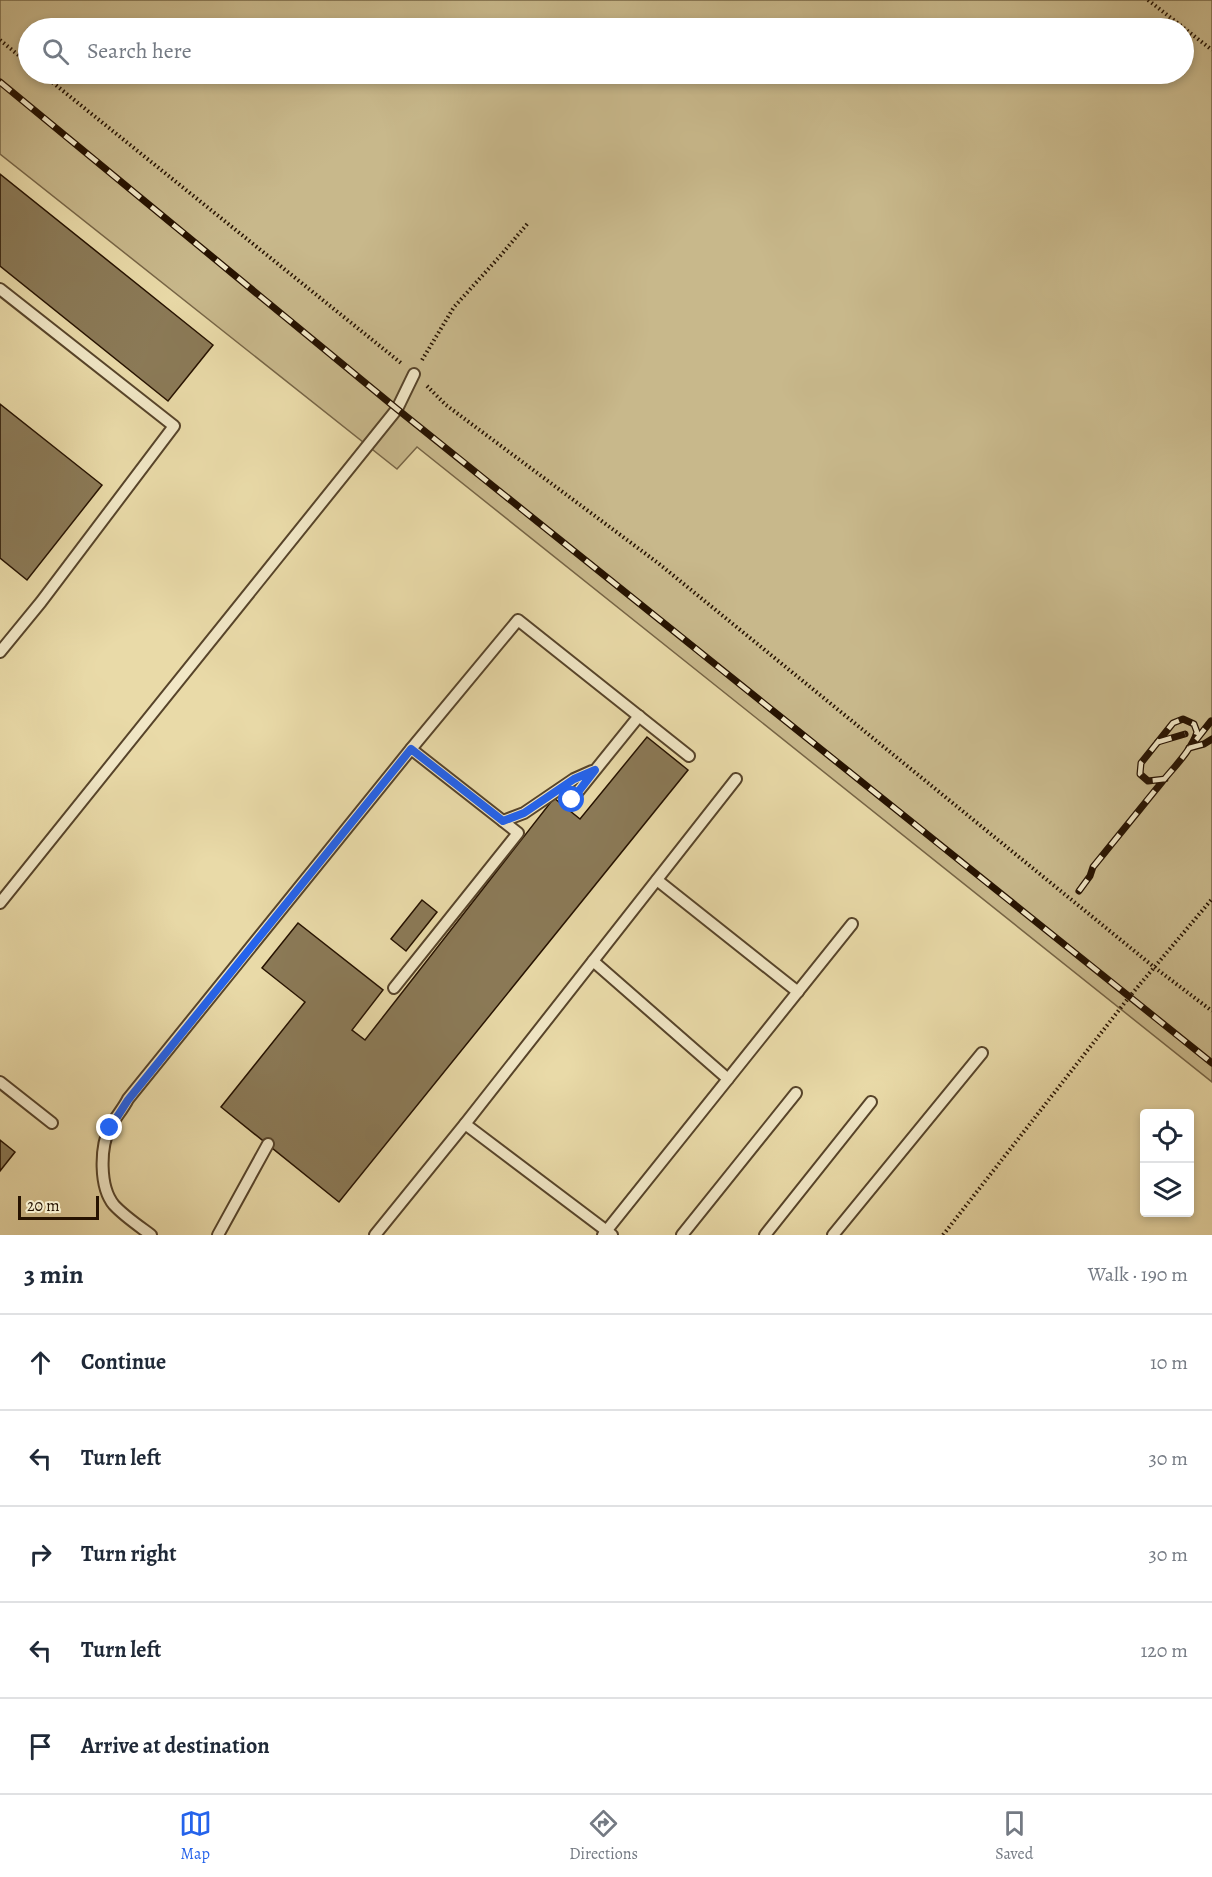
<!DOCTYPE html>
<meta charset="utf-8">
<style>
:root{--surface:#fff;--page:#f2f2f3;--text:#1f2937;--muted:#747a83;--line:#e0e1e3;--accent:#2563eb}
body{margin:0;font-family:Alegreya,serif;background:var(--page);color:var(--text)}
.controls{position:absolute;right:18px;bottom:18px;display:grid;overflow:hidden;border-radius:6px;box-shadow:0 3px 9px #0003}
.controls button{width:54px;height:54px;display:grid;place-items:center;padding:0;border:0;border-bottom:2px solid var(--line);background:var(--surface);color:var(--text);font:30px sans-serif}
.scale{position:absolute;left:18px;bottom:15px;width:81px;box-sizing:border-box;padding-left:6px;border:3px solid #261200;border-top:0;font-size:16px;line-height:21px;white-space:nowrap;color:#261200;-webkit-text-stroke:4px #f1e7c6;paint-order:stroke}
.stop{position:absolute;width:18px;height:18px;margin:-14px;border:4px solid #2563eb;border-radius:50%;background:#fff}
.stop.end{background:#2563eb;border-color:#fff;box-shadow:0 2px 6px #0008}
.list{margin:0;padding:0;list-style:none}
h2{display:flex;justify-content:space-between;align-items:center;height:78px;margin:0;padding:0 24px;font-size:26px}
h2 small{font-size:20px;font-weight:400;color:var(--muted)}
.list li{display:grid;grid-template-columns:39px 1fr auto;gap:18px;align-items:center;box-sizing:border-box;height:96px;padding:0 24px;border-top:2px solid var(--line)}
.list b{display:block;font-size:22px;white-space:nowrap}
.list em{font-size:20px;font-style:normal;color:var(--muted)}
.icon{flex:none;width:33px;height:33px;fill:none;stroke:currentColor;stroke-width:2;stroke-linecap:round;stroke-linejoin:round}
.map{position:relative;flex:none;width:1212px;height:1235px;overflow:hidden}
.search{position:absolute;background:var(--surface);box-shadow:0 3px 9px #0003;left:18px;right:18px;top:18px;height:66px;display:flex;align-items:center;gap:15px;box-sizing:border-box;padding:0 21px;border-radius:33px;color:var(--muted);font-size:22px}
.sheet{height:558px;background:var(--surface)}
nav{display:flex;justify-content:space-around;align-items:center;box-sizing:border-box;height:84px;border-top:2px solid var(--line);background:var(--surface);font-size:16px;color:var(--muted)}
nav a{display:grid;justify-items:center;gap:3px}
nav .on{color:var(--accent)}
.map>svg:first-child{display:block}
</style>
<div class="map">
<svg width="1212" height="1235" viewBox="0 0 1212 1235">
<rect width="100%" height="100%" fill="#e9daa8"/>
<filter id="stains"><feTurbulence type="fractalNoise" baseFrequency=".00333" numOctaves="4"/><feColorMatrix values="0 0 0 0 .2 0 0 0 0 .09 0 0 0 0 .02 0 0 0 .5 -.17"/></filter>
<radialGradient id="worn" r=".72"><stop offset=".6" stop-color="#630" stop-opacity="0"/><stop offset="1" stop-color="#630" stop-opacity=".3"/></radialGradient>
<!-- green -->
<path fill="#c8b88b" stroke="#776546" stroke-width="1.5" fill-rule="evenodd" d="M0,0h1212v1082l-795,-635 -20,22 -397,-315zM28,28h1156v46h-1156z"/>
<!-- building -->
<g fill="#8b7a57" stroke="#261200" stroke-width="1.5">
<path d="M0,174l213,171 -45,56 -168,-135z"/>
<path d="M0,404l102,81 -75,95 -27,-22z"/>
<path d="M647,737l41,33 -349,432 -118,-95 84,-105 -43,-34 36,-45 85,67 -31,40 13,10 189,-242 26,21z"/>
<path d="M422,900l15,12 -31,39 -15,-12z"/>
<path d="M0,1140l15,12 -15,19z"/>
</g>
<g fill="none" stroke-linecap="round" stroke-linejoin="round">
<defs>
<g id="lane">
<path d="M0,289l174,137 -133,176 -41,50"/>
<path d="M572,799l67,-83"/>
<path d="M503,821l21,-8 50,-34 18,-8"/>
<path d="M657,880l141,112"/>
<path d="M0,903l397,-494 17,-35"/>
<path d="M593,961l135,118"/>
<path d="M394,988l124,-155 -107,-84"/>
<path d="M0,1082l52,41"/>
<path d="M465,1124l147,111"/>
<path d="M151,1235c-12,-9 -27,-19 -37,-30 -15,-18 -14,-58 -4,-78 5,-9 13,-18 18,-28l283,-350 107,-129 171,136"/>
<path d="M218,1235l50,-91"/>
<path d="M375,1235l90,-111 271,-345"/>
<path d="M603,1235l249,-311"/>
<path d="M682,1235l114,-142"/>
<path d="M765,1235l106,-133"/>
<path d="M833,1235l149,-182"/>
</g>
</defs>
<!-- lane casing -->
<use href="#lane" stroke="#57442a" stroke-width="14"/>
<!-- path -->
<g stroke="#261200" stroke-width="4" stroke-dasharray="1.5 3" stroke-linecap="butt">
<path d="M1148,0l64,50"/>
<path d="M0,40l28,23"/>
<path d="M42,74l359,289"/>
<path d="M422,360l32,-53 47,-52 27,-32"/>
<path d="M427,386l19,19 212,158 496,404 58,44"/>
<path d="M943,1235l187,-239 82,-97"/>
</g>
<!-- lane -->
<use href="#lane" stroke="#f1e7c6" stroke-width="10"/>
<defs>
<g id="rail">
<path d="M0,82l397,327 815,654"/>
<path d="M1196,740l15,-19"/>
<path d="M1158,742l27,-8"/>
<path d="M1189,748l15,-4 8,-5"/>
<path d="M1079,891l11,-15 3,-9c23,-28 46,-57 69,-85 12,-15 29,-31 35,-50l-3,-8 -11,-5 -10,4 -32,40 -1,11 8,7 17,-2"/>
</g>
</defs>
<!-- rail casing -->
<use href="#rail" stroke="#261200" stroke-width="7"/>
<!-- rail -->
<use href="#rail" stroke="#f1e7c6" stroke-width="4.5" stroke-dasharray="14" stroke-linecap="butt"/>
</g>
<g fill="none" stroke-linecap="round" stroke-linejoin="round">
<!-- route -->
<path stroke="#2563eb" stroke-width="8" d="M110,1128l18,-28 283,-351 92,72 21,-8 50,-34 21,-9 -23,30"/>
</g>
<rect width="100%" height="100%" filter="url(#stains)"/>
<rect width="100%" height="100%" fill="url(#worn)"/>
</svg>
<div class="controls">
<button><svg class="icon" aria-label="locate" viewBox="0 0 24 24"><circle cx="12" cy="12" r="6"/><path d="M12 2v4M12 18v4M2 12h4M18 12h4"/></svg></button>
<button><svg class="icon" aria-label="layers" viewBox="0 0 24 24"><path d="M12 4l9 5-9 5-9-5zM3 14l9 5 9-5"/></svg></button>
</div>
<div class="scale">20 m</div>
<div class="stop" style="left:572px;top:800px"></div>
<div class="stop end" style="left:110px;top:1128px"></div>
<div class="search"><svg class="icon" aria-label="search" viewBox="0 0 24 24"><circle cx="10" cy="10" r="6"/><path d="M15 15l6 6"/></svg>Search here</div>
</div>
<section class="sheet">
<h2>3 min<small>Walk · 190 m</small></h2>
<ul class="list">
<li><svg class="icon" aria-label="ahead" viewBox="0 0 24 24"><path d="M12 20V5M6 11l6-6 6 6"/></svg><div><b>Continue</b></div><em>10 m</em></li>
<li><svg class="icon" aria-label="left" viewBox="0 0 24 24"><path d="M17 20v-9H6M10 6l-5 5 5 5"/></svg><div><b>Turn left</b></div><em>30 m</em></li>
<li><svg class="icon" aria-label="right" viewBox="0 0 24 24"><path d="M7 20v-9h11M14 6l5 5-5 5"/></svg><div><b>Turn right</b></div><em>30 m</em></li>
<li><svg class="icon" aria-label="left" viewBox="0 0 24 24"><path d="M17 20v-9H6M10 6l-5 5 5 5"/></svg><div><b>Turn left</b></div><em>120 m</em></li>
<li><svg class="icon" aria-label="arrive" viewBox="0 0 24 24"><path d="M6 21V4h12l-3 4 3 4H6"/></svg><div><b>Arrive at destination</b></div></li>
</ul>
</section>
<nav>
<a class="on"><svg class="icon" aria-label="map" viewBox="0 0 24 24"><path d="M3 6l6-2 6 2 6-2v14l-6 2-6-2-6 2zM9 4v14M15 6v14"/></svg>Map</a>
<a><svg class="icon" aria-label="directions" viewBox="0 0 24 24"><path d="M12 3l9 9-9 9-9-9zM9 14v-3h6M13 9l2 2-2 2"/></svg>Directions</a>
<a><svg class="icon" aria-label="saved" viewBox="0 0 24 24"><path d="M7 4h10v16l-5-4-5 4z"/></svg>Saved</a>
</nav>
